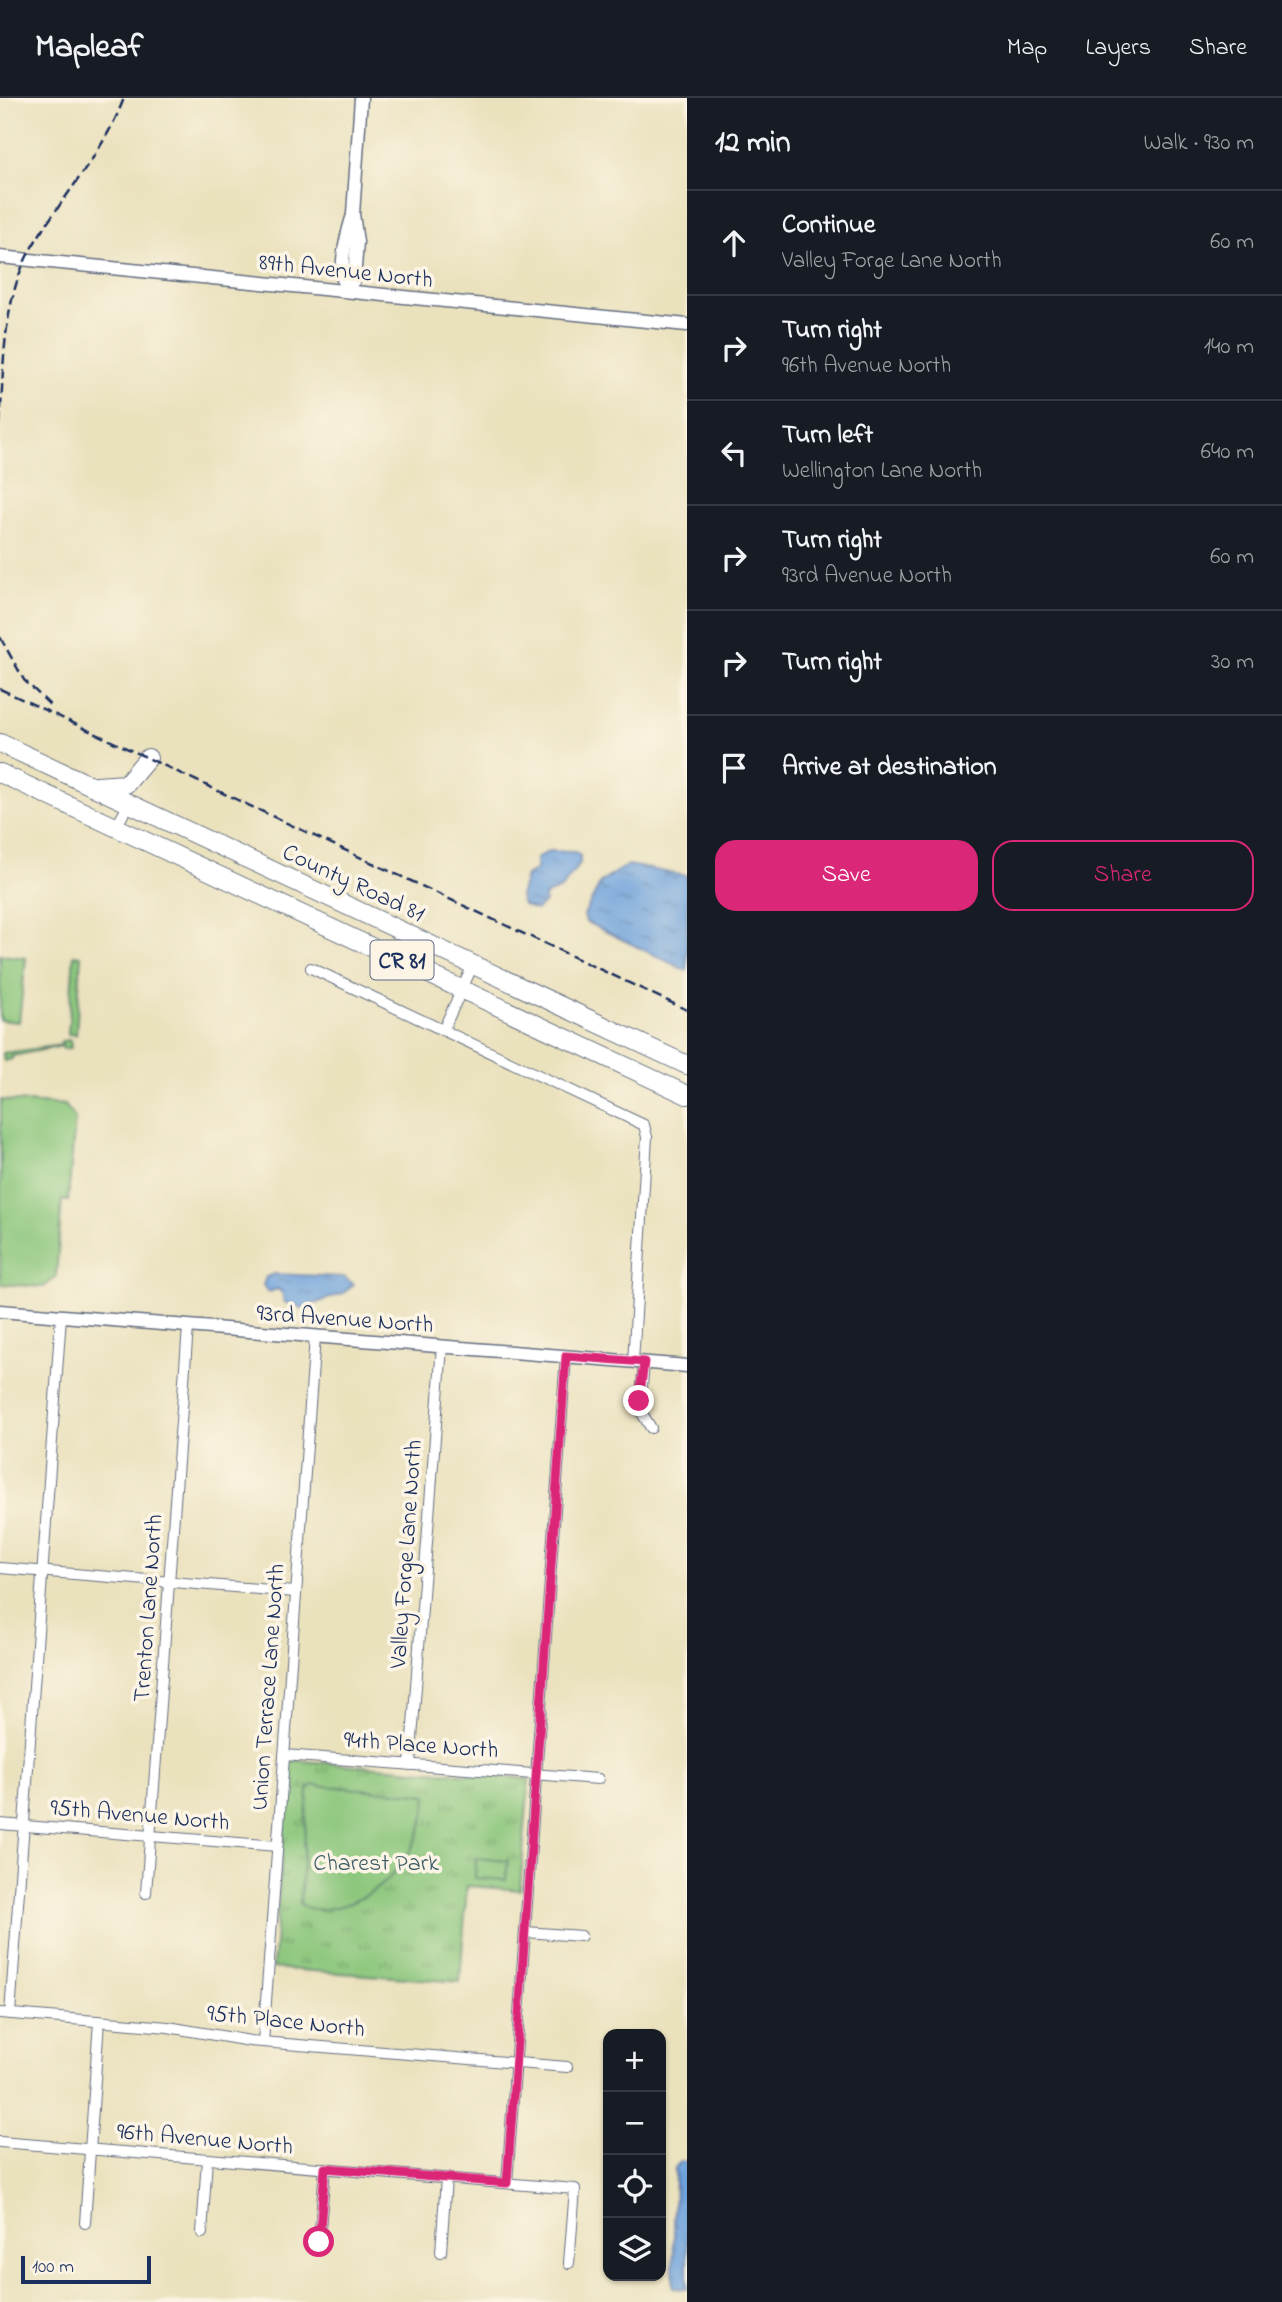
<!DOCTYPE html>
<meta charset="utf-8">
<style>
:root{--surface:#171b24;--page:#242831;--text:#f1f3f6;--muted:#9ea1a6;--line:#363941;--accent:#db2777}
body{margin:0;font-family:"Indie Flower",sans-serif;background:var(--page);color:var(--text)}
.controls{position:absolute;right:21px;bottom:21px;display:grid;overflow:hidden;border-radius:14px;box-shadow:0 2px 5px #0004}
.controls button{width:63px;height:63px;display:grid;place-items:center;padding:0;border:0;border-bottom:2px solid var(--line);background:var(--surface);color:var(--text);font:35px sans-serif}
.scale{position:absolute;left:21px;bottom:18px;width:130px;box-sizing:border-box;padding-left:7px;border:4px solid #1b2f5e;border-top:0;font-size:19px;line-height:24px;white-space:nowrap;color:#1b2f5e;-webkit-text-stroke:5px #fcf5e5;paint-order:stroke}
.stop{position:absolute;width:21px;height:21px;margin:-16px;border:5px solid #db2777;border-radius:50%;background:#fff}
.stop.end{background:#db2777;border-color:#fff;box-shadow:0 2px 7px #0008}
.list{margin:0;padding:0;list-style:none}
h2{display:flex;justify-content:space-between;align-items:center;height:91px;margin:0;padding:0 28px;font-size:30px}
h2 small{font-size:23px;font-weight:400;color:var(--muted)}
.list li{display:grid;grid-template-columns:46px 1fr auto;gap:21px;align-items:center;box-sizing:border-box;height:105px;padding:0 28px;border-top:2px solid var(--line)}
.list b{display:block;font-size:26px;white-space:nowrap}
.list p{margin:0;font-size:23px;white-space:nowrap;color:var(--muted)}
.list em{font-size:23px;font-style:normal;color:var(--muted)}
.actions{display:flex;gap:14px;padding:21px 28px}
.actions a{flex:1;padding:16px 0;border:2px solid var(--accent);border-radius:21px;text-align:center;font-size:24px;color:var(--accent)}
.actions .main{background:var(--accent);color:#fff}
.icon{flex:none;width:38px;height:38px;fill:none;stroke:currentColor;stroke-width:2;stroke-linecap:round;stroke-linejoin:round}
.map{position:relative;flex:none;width:687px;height:2204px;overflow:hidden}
header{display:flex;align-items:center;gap:42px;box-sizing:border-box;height:98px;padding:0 35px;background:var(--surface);border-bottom:2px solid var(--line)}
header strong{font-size:33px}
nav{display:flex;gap:38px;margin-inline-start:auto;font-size:24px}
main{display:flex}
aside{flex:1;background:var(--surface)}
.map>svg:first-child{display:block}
</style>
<header>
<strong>Mapleaf</strong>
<nav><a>Map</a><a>Layers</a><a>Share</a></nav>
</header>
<main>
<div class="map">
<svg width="687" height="2204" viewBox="0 0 687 2204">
<defs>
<pattern id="grass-tufts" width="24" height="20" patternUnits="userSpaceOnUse" patternTransform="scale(1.75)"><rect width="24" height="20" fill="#8bc67b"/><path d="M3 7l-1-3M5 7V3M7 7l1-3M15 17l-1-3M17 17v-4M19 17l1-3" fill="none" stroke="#71a168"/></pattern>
<pattern id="water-ripples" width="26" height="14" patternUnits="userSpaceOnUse" patternTransform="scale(1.75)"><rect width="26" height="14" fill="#6ea2db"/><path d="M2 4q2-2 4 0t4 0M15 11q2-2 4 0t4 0" fill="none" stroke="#5a84b5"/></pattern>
</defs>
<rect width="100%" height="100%" fill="#fcf5e5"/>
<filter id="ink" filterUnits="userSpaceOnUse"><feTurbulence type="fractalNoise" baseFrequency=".0143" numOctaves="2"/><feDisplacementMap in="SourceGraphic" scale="14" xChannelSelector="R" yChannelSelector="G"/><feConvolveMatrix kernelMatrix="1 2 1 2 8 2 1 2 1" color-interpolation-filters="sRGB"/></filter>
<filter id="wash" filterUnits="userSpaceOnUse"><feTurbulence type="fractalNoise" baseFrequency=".00686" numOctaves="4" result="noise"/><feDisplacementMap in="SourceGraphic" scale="28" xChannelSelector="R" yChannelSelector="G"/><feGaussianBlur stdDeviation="1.57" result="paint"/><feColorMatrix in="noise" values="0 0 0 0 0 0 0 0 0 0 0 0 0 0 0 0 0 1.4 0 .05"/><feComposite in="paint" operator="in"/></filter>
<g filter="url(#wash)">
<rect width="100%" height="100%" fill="#eae1bd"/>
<!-- grass -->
<path fill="url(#grass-tufts)" stroke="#537a6c" stroke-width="2" d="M289,1662l240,19 -9,111 -53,-4 -7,96 -187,-14z"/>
<!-- garden -->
<g fill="#8bc67b" stroke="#537a6c" stroke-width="2">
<path d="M0,857l26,3 -7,64 -19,-2z"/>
<path d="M74,857l7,1 -5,79 -8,-1z"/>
<path d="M70,942l1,8 -8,1 -1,-3 -50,10v3l-8,2 -1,-8 59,-8 -1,-4z"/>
<path d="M1,1002l64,5 10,13 -7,83 -6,-1 -6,77 -12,10 -44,-3z"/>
<path d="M313,1687l114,10c-3,52 -39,99 -90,112 -12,3 -27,4 -37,-3l8,-114z"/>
<path d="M476,1760l32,3 -2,19 -31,-2z"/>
</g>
<!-- water -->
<g fill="url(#water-ripples)" stroke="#44689c" stroke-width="2">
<path d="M549,753l26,1 5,4v7l-19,26 -17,7 1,6 -9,8 -13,-5 -3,-9 6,-20 10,-6v-11z"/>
<path d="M628,767l59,11v95l-101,-49 -2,-7 17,-33z"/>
<path d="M274,1176l70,3 9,7 -9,9 -41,15 -20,-6v-8l-5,-5 -10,3 -5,-7 3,-8z"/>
<path d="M681,2063l6,1v127l-14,-1 2,-120z"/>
</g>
</g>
<g filter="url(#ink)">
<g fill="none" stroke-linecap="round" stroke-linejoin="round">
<defs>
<g id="street">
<path d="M116,729l13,-23"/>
<path d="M311,870l333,157 3,12 -14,225"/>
<path d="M443,932l30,-65"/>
<path d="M644,1264l-4,48 11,18"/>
<path d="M0,1470l295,24"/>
<path d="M284,1657l314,24"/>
<path d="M410,1667l32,-419"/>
<path d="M0,1726l277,22"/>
<path d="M146,1795l42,-566"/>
<path d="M525,1834l56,4"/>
<path d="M0,1915l168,14 82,14 317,26"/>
<path d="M10,1916l51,-697"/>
<path d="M263,1944l52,-705"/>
<path d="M0,2044l575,47 -6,74"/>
<path d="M507,2085l59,-827"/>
<path d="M85,2125l14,-202"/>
<path d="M202,2135l5,-74"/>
<path d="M319,2144l6,-74"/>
<path d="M441,2154l5,-74"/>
</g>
<g id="secondary">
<path d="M0,159l687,68"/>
<path d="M345,193l9,-11 3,-38 -4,-28 8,-116"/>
<path d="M345,193c-6,-24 0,-50 7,-73"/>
<path d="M0,1213l687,55"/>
</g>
<g id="highway">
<path d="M0,645l687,322"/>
<path d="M0,675l687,322"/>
<path d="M97,688l29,-2 22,-26"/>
</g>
</defs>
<!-- street casing -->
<use href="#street" stroke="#636d7f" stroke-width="12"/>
<!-- secondary casing -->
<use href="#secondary" stroke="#636d7f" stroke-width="15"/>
<!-- highway casing -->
<use href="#highway" stroke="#636d7f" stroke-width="20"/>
<!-- street -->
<use href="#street" stroke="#fff" stroke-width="10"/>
<!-- secondary -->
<use href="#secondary" stroke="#fff" stroke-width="12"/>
<!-- highway -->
<use href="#highway" stroke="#fff" stroke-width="18"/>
<!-- rail -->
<g stroke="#1b2f5e" stroke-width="2.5" stroke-dasharray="10 5" stroke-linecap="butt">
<path d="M0,326c4,-58 2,-125 32,-177 30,-51 71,-92 92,-149"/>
<path d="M0,539l24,43 29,28"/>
<path d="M0,591l687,321"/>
</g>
</g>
</g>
<g fill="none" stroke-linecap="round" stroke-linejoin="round" filter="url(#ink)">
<!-- route -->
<path stroke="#db2777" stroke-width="9" d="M319,2144l6,-74 182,15 59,-827 78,6 -5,39"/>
</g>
<g text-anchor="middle" stroke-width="7" stroke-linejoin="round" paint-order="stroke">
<!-- shield labels -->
<rect fill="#fcf5e5" stroke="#5e6a86" stroke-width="2" x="370.5" y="842.5" width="63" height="39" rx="5"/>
<g font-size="23" font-weight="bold" fill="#1b2f5e">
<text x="402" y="870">CR 81</text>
</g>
<!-- street labels -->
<g font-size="24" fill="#1b2f5e" stroke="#fcf5e5">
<text transform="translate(346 172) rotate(6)" y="8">89th Avenue North</text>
<text transform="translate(354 784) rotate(25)" y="8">County Road 81</text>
<text transform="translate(345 1220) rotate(4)" y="8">93rd Avenue North</text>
<text transform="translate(405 1456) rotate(-86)" y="8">Valley Forge Lane North</text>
<text transform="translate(147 1510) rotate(-86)" y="8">Trenton Lane North</text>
<text transform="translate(267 1589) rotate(-86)" y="8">Union Terrace Lane North</text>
<text transform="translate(421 1646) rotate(4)" y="8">94th Place North</text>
<text transform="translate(140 1716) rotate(5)" y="8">95th Avenue North</text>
<text transform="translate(286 1922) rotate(6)" y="8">95th Place North</text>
<text transform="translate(205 2040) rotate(5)" y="8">96th Avenue North</text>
</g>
<!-- park labels -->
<g font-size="24" fill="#3d5c67" stroke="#fcf5e5">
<text x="376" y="1772">Charest Park</text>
</g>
</g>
</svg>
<div class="controls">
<button>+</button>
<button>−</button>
<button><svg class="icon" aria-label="locate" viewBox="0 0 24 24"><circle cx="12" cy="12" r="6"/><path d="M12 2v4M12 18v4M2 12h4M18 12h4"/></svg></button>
<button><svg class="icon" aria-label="layers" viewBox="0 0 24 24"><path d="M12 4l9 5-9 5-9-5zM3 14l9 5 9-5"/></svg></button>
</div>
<div class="scale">100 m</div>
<div class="stop" style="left:319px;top:2144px"></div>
<div class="stop end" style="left:639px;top:1303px"></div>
</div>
<aside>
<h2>12 min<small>Walk · 930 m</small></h2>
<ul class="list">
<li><svg class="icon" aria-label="ahead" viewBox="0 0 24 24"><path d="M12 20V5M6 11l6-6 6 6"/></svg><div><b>Continue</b><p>Valley Forge Lane North</p></div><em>60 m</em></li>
<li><svg class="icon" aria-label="right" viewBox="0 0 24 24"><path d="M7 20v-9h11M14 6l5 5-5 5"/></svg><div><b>Turn right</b><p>96th Avenue North</p></div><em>140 m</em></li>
<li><svg class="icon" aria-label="left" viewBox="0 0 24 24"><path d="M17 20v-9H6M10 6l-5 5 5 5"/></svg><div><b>Turn left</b><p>Wellington Lane North</p></div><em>640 m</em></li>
<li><svg class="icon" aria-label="right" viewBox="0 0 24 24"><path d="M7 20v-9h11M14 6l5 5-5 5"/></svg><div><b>Turn right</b><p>93rd Avenue North</p></div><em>60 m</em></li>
<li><svg class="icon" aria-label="right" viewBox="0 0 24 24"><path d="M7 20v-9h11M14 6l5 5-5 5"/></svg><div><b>Turn right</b></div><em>30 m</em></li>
<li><svg class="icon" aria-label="arrive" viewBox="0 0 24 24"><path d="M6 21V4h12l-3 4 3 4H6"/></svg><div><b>Arrive at destination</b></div></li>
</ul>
<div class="actions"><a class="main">Save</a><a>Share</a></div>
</aside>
</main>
